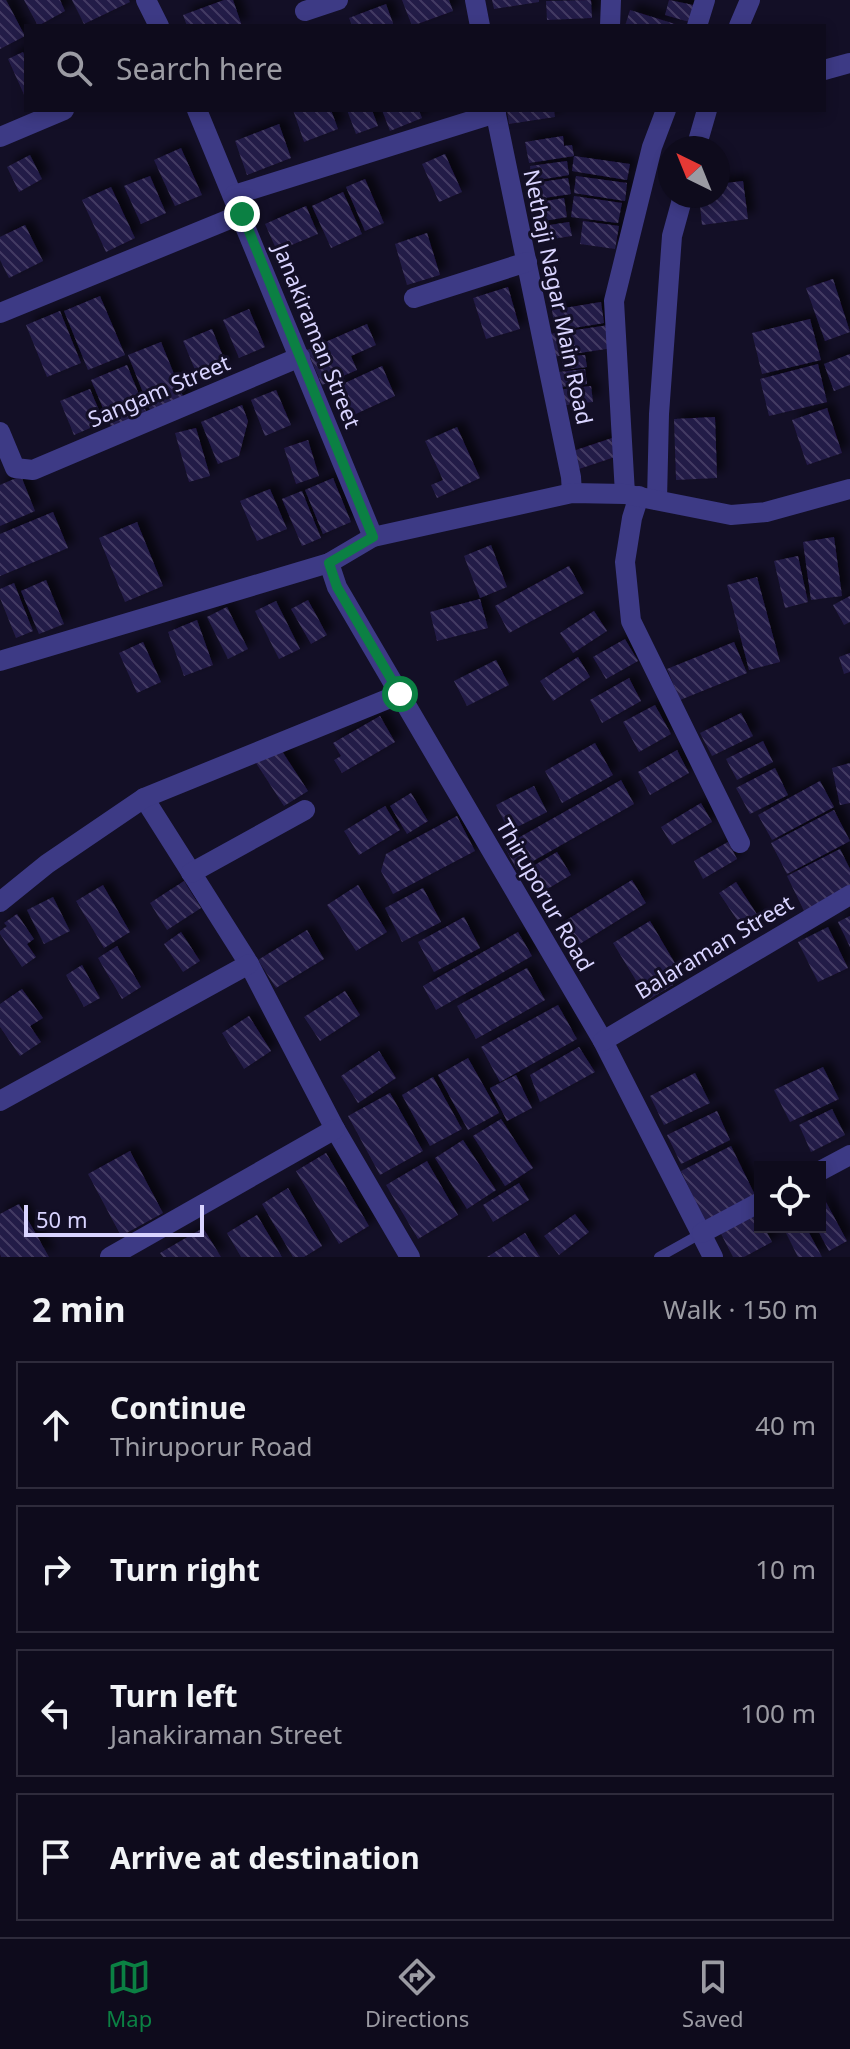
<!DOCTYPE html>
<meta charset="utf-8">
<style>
:root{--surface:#0e0b1c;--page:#171425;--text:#f1f3f6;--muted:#9b9ba3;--line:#2e2b3b;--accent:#0b8043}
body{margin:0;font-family:"Noto Sans",sans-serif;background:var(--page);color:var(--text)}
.controls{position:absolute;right:24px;bottom:24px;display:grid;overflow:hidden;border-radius:0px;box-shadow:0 4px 12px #0003}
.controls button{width:72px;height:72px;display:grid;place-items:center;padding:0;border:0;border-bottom:2px solid var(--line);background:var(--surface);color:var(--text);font:40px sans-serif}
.compass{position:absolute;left:658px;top:136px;width:72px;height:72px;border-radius:50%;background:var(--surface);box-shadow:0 4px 12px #0003;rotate:317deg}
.scale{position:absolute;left:24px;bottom:20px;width:180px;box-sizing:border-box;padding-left:8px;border:4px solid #d9d4ff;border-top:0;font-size:22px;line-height:28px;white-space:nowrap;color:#d9d4ff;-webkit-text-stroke:6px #130f26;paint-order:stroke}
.stop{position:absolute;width:24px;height:24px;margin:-18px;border:6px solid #0b8043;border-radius:50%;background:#fff}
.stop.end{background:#0b8043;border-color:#fff;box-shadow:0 2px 8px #0008}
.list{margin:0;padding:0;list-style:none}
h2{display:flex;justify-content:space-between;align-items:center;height:104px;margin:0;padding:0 32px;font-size:34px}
h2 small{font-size:26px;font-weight:400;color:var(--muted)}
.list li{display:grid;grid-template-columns:52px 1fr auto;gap:24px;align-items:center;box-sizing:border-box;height:128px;margin:0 16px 16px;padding:0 16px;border:2px solid var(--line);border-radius:0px}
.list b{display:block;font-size:30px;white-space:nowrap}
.list p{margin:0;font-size:26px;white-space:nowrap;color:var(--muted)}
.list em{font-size:26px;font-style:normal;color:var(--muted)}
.icon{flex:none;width:44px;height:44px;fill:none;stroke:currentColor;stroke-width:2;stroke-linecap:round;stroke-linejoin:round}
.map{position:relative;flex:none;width:850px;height:1257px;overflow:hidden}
.search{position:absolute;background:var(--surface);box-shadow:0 4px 12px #0003;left:24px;right:24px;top:24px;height:88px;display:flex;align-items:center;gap:20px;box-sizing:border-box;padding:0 28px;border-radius:0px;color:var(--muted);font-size:30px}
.sheet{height:680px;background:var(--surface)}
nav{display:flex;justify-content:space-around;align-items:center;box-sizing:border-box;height:112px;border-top:2px solid var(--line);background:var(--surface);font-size:22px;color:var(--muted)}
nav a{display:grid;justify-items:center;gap:4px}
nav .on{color:var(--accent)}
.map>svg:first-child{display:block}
</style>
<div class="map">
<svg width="850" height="1257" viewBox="0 0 850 1257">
<defs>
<pattern id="building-back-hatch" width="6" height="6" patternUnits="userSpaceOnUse" patternTransform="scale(2)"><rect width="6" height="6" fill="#241b47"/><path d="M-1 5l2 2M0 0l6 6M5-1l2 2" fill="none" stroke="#433b63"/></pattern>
<filter id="shadow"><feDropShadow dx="7" dy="-7" stdDeviation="4" flood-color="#0009"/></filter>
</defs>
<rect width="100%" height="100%" fill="#130f26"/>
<!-- building -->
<g fill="url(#building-back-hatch)" filter="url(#shadow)">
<path d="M0,0h6l19,36 -25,13z"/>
<path d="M24,0h36l5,11 -27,15z"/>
<path d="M72,0h57l1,2 -46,22z"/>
<path d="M224,0h9l9,26h-55l-4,-11z"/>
<path d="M402,0h47l4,11 -41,15z"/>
<path d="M492,0h47v2l-45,7z"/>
<path d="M591,0l1,18 -45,2 -1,-19z"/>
<path d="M669,0l29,6 -5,17 -28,-8z"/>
<path d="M386,4l8,22h-42l-3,-8z"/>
<path d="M630,10l48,15v1h-53z"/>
<path d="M23,52l3,6v41l-18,-40z"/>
<path d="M293,110h38l7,19 -34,13z"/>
<path d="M347,110h25l6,16 -22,8z"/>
<path d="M382,110h37l3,8 -32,13z"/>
<path d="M507,110h47l1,7 -46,7z"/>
<path d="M279,124l12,34 -44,17 -12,-34z"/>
<path d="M563,136l1,10 8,-1 2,11 -45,7 -4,-21z"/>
<path d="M181,148l21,47 -27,11 -21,-46z"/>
<path d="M445,154l17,38 -23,10 -17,-38z"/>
<path d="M30,155l12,24 -23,13 -12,-25z"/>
<path d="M574,156l56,8 -3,16 -55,-9z"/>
<path d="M567,161l2,14 -37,6 -2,-15z"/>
<path d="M150,176l16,37 -25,11 -17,-38z"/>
<path d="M576,176l51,7 -2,18 -51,-8z"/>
<path d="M568,178l3,16 -41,6 -2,-16z"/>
<path d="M365,179l19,44 -19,8 -19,-44z"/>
<path d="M743,181l5,38 -46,6 -3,-29h19v-12z"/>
<path d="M111,187l24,51 -29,14 -24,-52z"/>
<path d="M343,192l19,42 -31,14 -19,-42z"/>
<path d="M574,196l48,7 -4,20 -47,-6z"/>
<path d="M564,198l3,19 -34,6 -4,-19z"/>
<path d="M306,206l12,28 -41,17 -12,-27z"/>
<path d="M583,221l36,5 -4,23 -35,-5z"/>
<path d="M569,222l3,14 -33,5 -2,-14z"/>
<path d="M25,225l18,36 -34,17 -9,-18v-23z"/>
<path d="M427,233l13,42 -33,10 -12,-41z"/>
<path d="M833,279l17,53 -25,9 -19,-53z"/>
<path d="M508,287l12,42 -34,10 -13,-41z"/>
<path d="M100,296l25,59 -37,15 -24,-59z"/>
<path d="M601,302l3,21 -49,8 -3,-21z"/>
<path d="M249,309l16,38 -26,11 -16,-38z"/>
<path d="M60,311l21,52 -34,14 -21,-52z"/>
<path d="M810,319l11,41 -59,14 -10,-41z"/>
<path d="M367,324l9,21 -25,11 6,14 -35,15 -15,-35z"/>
<path d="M609,325l4,23 -61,9 -3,-23z"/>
<path d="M212,329l15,37 -29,11 -15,-36z"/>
<path d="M161,342l24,59 -33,14 -24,-60z"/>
<path d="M850,354v31l-16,6 -10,-27z"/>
<path d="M585,355l2,12 -24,3 -1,-13z"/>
<path d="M818,364l9,38 -58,14 -9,-37z"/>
<path d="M127,365l20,49 -35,15 -21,-49z"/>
<path d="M382,366l13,30 -48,22 -13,-30z"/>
<path d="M585,369l2,15 -26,3 -2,-15z"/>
<path d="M591,386l2,16 -35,4 -2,-16z"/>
<path d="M90,389l14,33 -30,13 -14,-34z"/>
<path d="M276,390l15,35 -26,11 -14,-36z"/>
<path d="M242,405l6,16 -9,35 -21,8 -17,-42z"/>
<path d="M827,408l15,45 -35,12 -15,-45z"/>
<path d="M715,417l2,61 -41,2 -2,-61z"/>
<path d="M457,427l23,51 -43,20 -6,-13 12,-5 -18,-39z"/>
<path d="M196,428l14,48 -21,6 -14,-49z"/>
<path d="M615,437l6,18 -45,15 -6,-18z"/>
<path d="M308,440l11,36 -23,8 -12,-36z"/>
<path d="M21,476l14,35 -35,15v-41z"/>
<path d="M333,478l18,44 -28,12 -18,-44z"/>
<path d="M270,489l17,40 -30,12 -17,-40z"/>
<path d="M302,491l19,47 -19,8 -20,-47z"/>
<path d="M53,512l15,36 -68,28v-42z"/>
<path d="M137,522l26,64 -38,16 -26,-64z"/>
<path d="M834,537l8,59 -31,4 -8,-58z"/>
<path d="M491,545l16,42 -27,11 -16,-42z"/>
<path d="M798,556l10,46 -23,6 -11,-47z"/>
<path d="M569,566l15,27 -75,40 -14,-27z"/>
<path d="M757,577l23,85 -31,8 -22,-85z"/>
<path d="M46,580l18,44 -25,10 -18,-43z"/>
<path d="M14,583l19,48 -17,7 -16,-40v-9z"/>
<path d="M850,596v26l-6,3 -11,-20z"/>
<path d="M480,599l8,29 -51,13 -7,-29z"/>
<path d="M308,600l19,35 -16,9 -20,-35z"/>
<path d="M276,601l24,48 -21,10 -24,-48z"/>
<path d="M227,607l21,42 -20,10 -21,-42z"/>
<path d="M594,611l13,20 -34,22 -13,-20z"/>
<path d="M197,620l16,45 -29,11 -16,-44z"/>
<path d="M625,639l13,22 -32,18 -13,-22z"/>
<path d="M143,642l18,40 -24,11 -18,-40z"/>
<path d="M734,642l13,31 -67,27 -13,-31z"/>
<path d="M850,653v19l-6,2 -5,-17z"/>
<path d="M578,657l12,20 -37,24 -13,-20z"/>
<path d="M496,660l13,25 -42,21 -13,-25z"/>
<path d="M629,678l12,23 -39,22 -12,-23z"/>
<path d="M655,705l16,29 -32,18 -16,-30z"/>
<path d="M741,713l12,23 -41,20 -12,-23z"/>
<path d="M380,716l15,26 -53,31 -8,-13 7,-4 -8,-13z"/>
<path d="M763,741l10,21 -36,18 -11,-21z"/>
<path d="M595,743l18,32 -51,28 -17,-32z"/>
<path d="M280,748l28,43 -24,15 -28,-43z"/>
<path d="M677,750l12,23 -39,22 -12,-23z"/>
<path d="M850,763v40l-10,2 -8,-37z"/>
<path d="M775,768l13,27 -38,19 -14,-26z"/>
<path d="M621,780l13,24 -117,66 -13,-24z"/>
<path d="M820,781l14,26 -62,33 -14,-25z"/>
<path d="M534,786l13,26 -38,19 -13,-26z"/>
<path d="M411,793l17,28 -21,13 -17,-28z"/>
<path d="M701,803l11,19 -40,23 -11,-18z"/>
<path d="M385,806l15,24 -41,25 -15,-24z"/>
<path d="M834,810l16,31 -63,33 -16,-31z"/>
<path d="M457,816l18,35 -82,43 -12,-23 5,-17z"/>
<path d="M728,842l9,17 -34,20 -9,-18z"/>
<path d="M840,849l10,20v23l-44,23 -19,-39z"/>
<path d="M557,852l14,23 -34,20 -14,-23z"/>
<path d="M632,880l14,23 -76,47 -15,-23z"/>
<path d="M184,881l17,27 -34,22 -17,-27z"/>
<path d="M736,882l24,37 -16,11 -25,-37z"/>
<path d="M103,885l27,47 -26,16 -28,-47z"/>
<path d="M358,885l29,47 -31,19 -29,-46z"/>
<path d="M423,888l18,34 -39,20 -17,-34z"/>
<path d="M53,897l17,34 -26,13 -17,-34z"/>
<path d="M17,914l17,25 -7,5 9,13 -14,10 -22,-33v-3l7,-5 -3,-3z"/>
<path d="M850,916v31l-12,-25z"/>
<path d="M464,917l16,31 -46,24 -16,-30z"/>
<path d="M650,921l26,44 -11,7 8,13 -25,15 -35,-57z"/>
<path d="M828,927l20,41 -30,14 -20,-40z"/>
<path d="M307,930l17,29 -48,29 -18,-28z"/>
<path d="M181,932l19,29 -17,11 -19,-28z"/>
<path d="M518,932l14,24 -96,54 -13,-24z"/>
<path d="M117,946l24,41 -19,12 -24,-41z"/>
<path d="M82,965l18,33 -16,9 -18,-32z"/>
<path d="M527,968l18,32 -69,39 -19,-33z"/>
<path d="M22,989l21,29 -13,8 11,16 -21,14 -20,-29v-23z"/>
<path d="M345,991l15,24 -40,26 -16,-24z"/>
<path d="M558,1005l19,34 -77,43 -19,-35z"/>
<path d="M249,1016l22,35 -27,18 -22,-36z"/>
<path d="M579,1047l16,25 -55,30 -10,-27z"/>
<path d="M379,1051l17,27 -38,25 -17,-27z"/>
<path d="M468,1058l31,55 -31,17 -30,-55z"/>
<path d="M823,1067l16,32 -49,23 -16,-32z"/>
<path d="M695,1073l15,30 -46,22 -14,-29z"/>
<path d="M516,1075l16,33 -25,13 -17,-33z"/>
<path d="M433,1077l29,52 -32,17 -28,-51z"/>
<path d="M390,1093l33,58 -43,24 -32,-59z"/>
<path d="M832,1109l13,26 -34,17 -12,-27z"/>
<path d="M717,1111l13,29 -49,24 -14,-29z"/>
<path d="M501,1119l32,49 -28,18 -32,-50z"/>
<path d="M463,1140l33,50 -29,19 -32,-51z"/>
<path d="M731,1146l25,51 -51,24 -24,-50z"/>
<path d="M130,1151l33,62 -42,23 -33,-62z"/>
<path d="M326,1153l43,73 -30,18 -43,-73z"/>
<path d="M427,1161l31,54 -40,24 -32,-54z"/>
<path d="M519,1183l10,17 -36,22 -10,-17z"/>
<path d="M288,1188l34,58 -18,11h-11l-31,-53z"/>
<path d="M820,1191l27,50 -18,10 -13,-24h4z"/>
<path d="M19,1204l30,53h-48l-1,-3v-40z"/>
<path d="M756,1211l4,8v8h4l8,15 -28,15h-11l-14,-27z"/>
<path d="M575,1214l14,18 -30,23 -15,-19z"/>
<path d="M257,1215l25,42h-41l-14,-24z"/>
<path d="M783,1227h23l16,30h-24z"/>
<path d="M203,1228l18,29h-58l-3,-4z"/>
<path d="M525,1233l15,24h-53z"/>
</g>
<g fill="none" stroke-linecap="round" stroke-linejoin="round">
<!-- service -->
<path stroke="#3d3a85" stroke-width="10" d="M659,1257l43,-24"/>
<!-- minor -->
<g stroke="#3d3a85" stroke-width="20">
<path d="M146,0l13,26"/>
<path d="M475,0l5,26"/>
<path d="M305,11l33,-11"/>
<path d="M610,26l1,-26"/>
<path d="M697,26l8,-26"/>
<path d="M739,26l11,-26"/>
<path d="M824,70l26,-7"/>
<path d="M197,110l176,427"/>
<path d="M495,110l76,367 1,16"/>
<path d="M0,137l64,-27"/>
<path d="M696,148l11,-38"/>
<path d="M234,195l262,-82"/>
<path d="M414,298l113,-36"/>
<path d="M0,313l242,-99"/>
<path d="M0,432l15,36 18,2 267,-113"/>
<path d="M625,494l-11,-193 38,-154 14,-37"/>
<path d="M639,496l-7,22 -7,44 6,59 109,222"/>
<path d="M657,500l2,-86 13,-178 11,-40"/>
<path d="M329,563l8,24 266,454 110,216"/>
<path d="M0,661l329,-98 44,-26 199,-44 53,1 106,21 35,-3 84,-23"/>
<path d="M144,798l105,166 86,165 75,128"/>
<path d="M191,873l114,-63"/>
<path d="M0,902l47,-38 97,-66 256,-104"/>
<path d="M603,1041l247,-146"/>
<path d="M0,1101l249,-137"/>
<path d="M820,1171l30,-16"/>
<path d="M702,1233l58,-31"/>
<path d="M110,1257l225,-128"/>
</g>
</g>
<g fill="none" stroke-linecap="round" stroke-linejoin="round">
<!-- route -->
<path stroke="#0b8043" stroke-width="10" d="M242,214l131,323 -44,26 8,24 63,107"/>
</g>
<g text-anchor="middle" stroke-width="6" stroke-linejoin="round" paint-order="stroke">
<!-- street labels -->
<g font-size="22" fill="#d9d4ff" stroke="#130f26">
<text transform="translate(558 297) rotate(78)" y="8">Nethaji Nagar Main Road</text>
<text transform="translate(317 336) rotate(68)" y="8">Janakiraman Street</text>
<text transform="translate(159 391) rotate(-23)" y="8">Sangam Street</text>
<text transform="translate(545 895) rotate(60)" y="8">Thiruporur Road</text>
<text transform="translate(714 947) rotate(-31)" y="8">Balaraman Street</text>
</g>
</g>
</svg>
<div class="controls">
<button><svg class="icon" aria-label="locate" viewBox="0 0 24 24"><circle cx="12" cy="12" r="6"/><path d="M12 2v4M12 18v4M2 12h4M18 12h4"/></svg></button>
</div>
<svg class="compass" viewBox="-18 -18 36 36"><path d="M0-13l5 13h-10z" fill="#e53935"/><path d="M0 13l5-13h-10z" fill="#9b9ba3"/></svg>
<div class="scale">50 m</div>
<div class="stop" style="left:400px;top:694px"></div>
<div class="stop end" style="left:242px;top:214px"></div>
<div class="search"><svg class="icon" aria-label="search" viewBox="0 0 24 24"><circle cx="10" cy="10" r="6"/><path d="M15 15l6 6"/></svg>Search here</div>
</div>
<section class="sheet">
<h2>2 min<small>Walk · 150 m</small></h2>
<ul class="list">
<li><svg class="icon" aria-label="ahead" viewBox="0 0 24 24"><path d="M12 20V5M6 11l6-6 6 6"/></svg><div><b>Continue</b><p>Thiruporur Road</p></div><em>40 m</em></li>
<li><svg class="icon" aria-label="right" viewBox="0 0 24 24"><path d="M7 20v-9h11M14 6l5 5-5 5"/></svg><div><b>Turn right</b></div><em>10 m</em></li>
<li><svg class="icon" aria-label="left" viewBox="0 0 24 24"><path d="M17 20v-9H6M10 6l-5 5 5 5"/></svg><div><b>Turn left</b><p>Janakiraman Street</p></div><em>100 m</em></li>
<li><svg class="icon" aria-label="arrive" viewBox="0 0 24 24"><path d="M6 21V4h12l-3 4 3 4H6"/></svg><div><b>Arrive at destination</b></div></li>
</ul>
</section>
<nav>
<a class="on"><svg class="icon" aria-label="map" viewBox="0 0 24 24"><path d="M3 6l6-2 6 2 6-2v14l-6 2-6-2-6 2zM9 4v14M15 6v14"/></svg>Map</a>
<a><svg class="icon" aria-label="directions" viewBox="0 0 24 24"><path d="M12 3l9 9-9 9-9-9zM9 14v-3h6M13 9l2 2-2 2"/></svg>Directions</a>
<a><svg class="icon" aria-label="saved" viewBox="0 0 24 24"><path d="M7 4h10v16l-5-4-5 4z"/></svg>Saved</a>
</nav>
